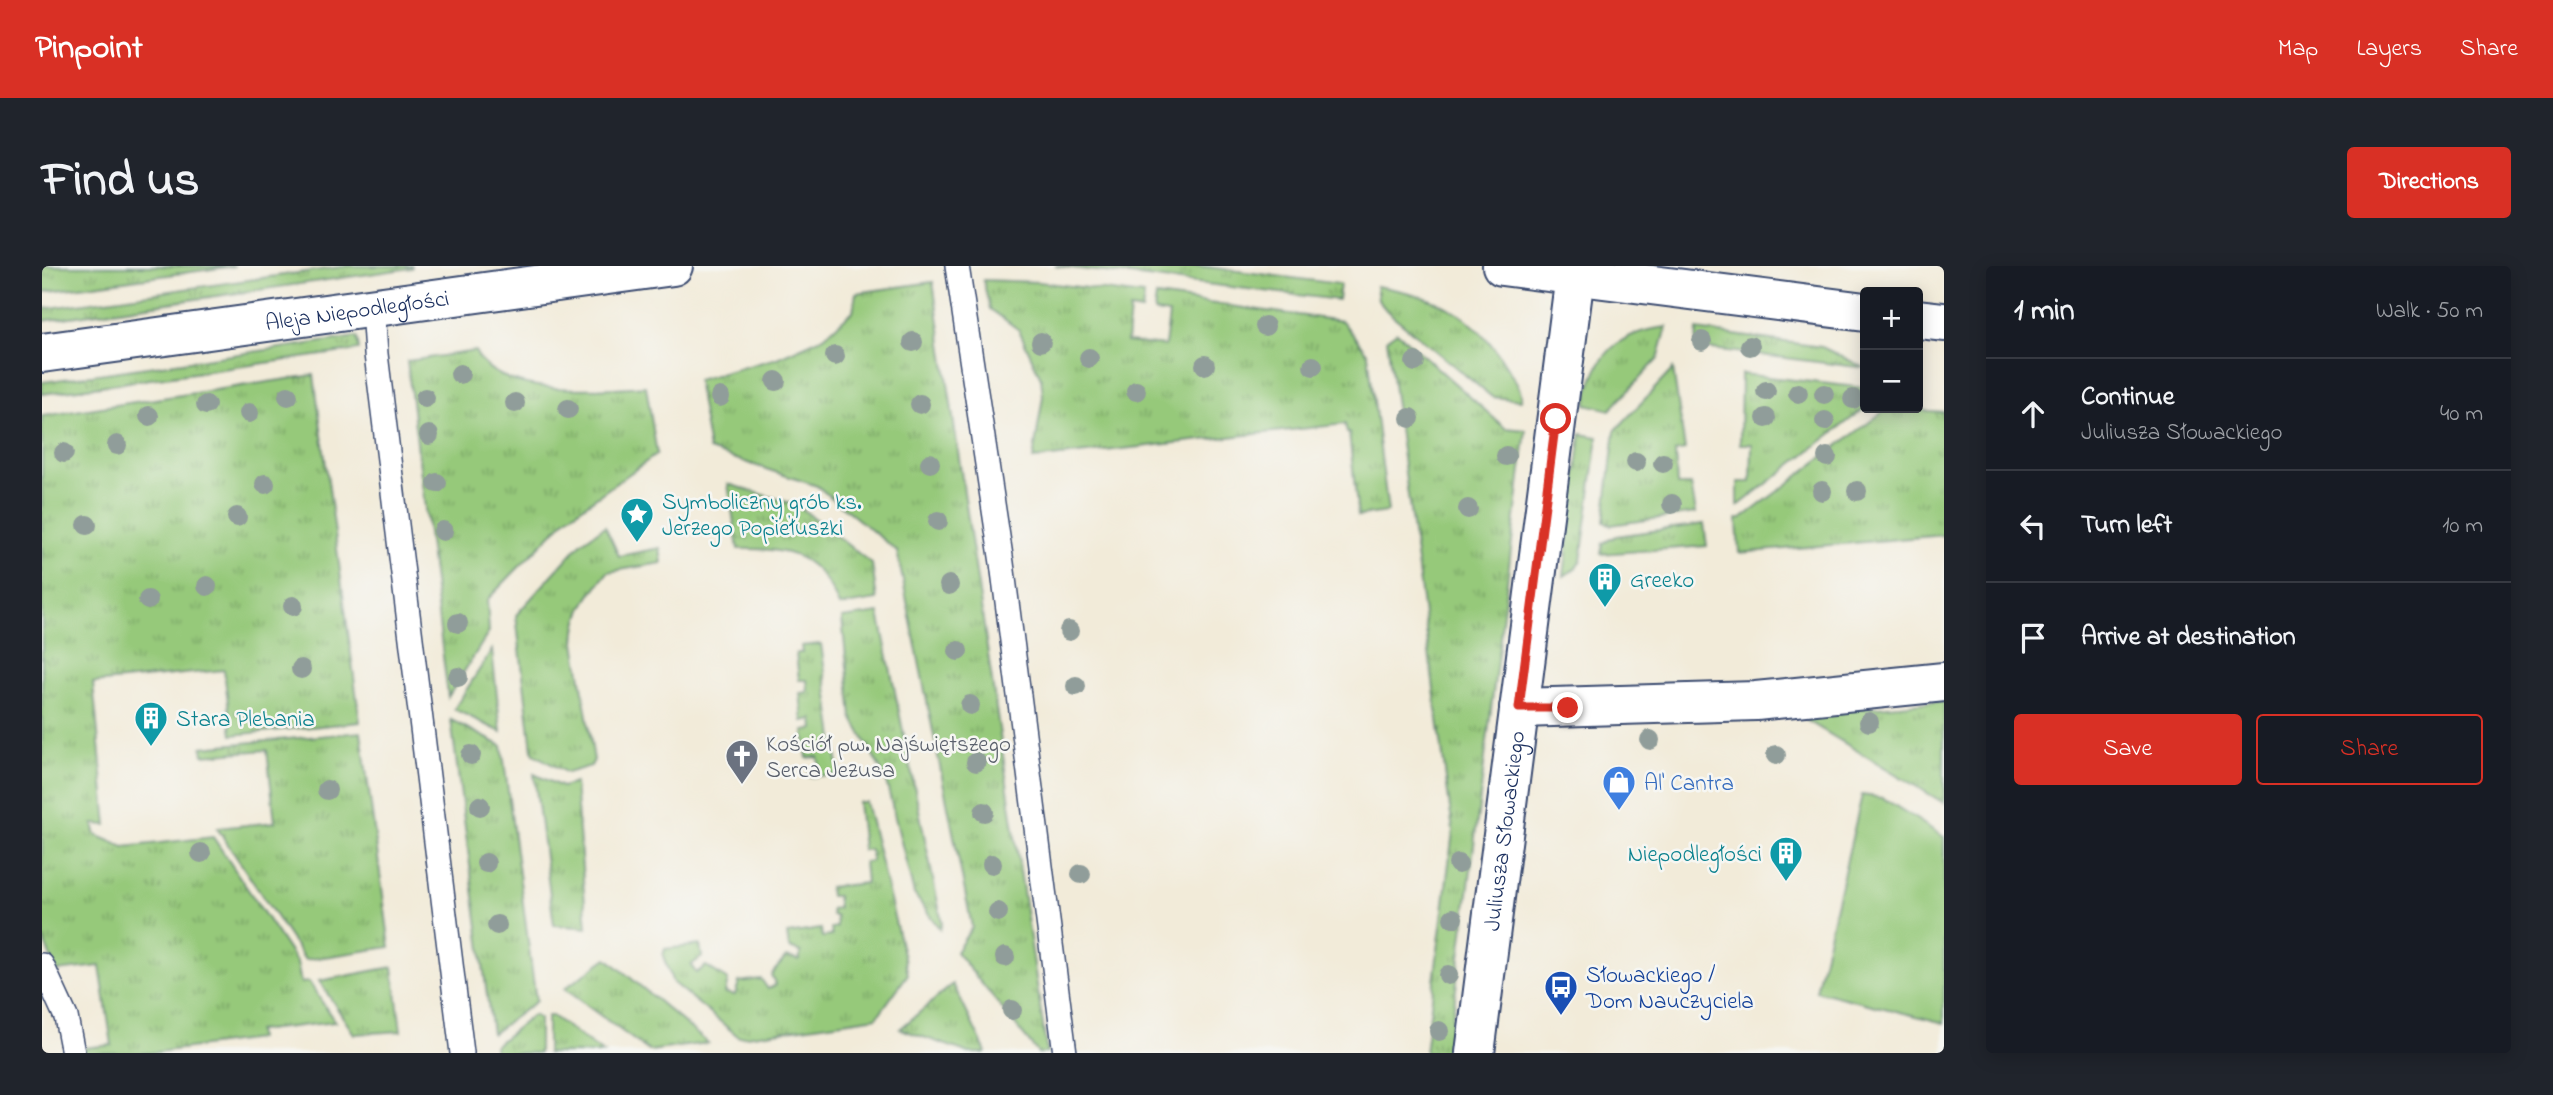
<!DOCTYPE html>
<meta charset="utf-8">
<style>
:root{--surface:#171b24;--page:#20242c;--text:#f1f3f6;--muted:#9ea1a6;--line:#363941;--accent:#d93025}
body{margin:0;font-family:"Indie Flower",sans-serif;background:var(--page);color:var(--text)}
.controls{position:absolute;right:21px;top:21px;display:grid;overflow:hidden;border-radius:7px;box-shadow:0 4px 18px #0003}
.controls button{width:63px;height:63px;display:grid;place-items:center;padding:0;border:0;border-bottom:2px solid var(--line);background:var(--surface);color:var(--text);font:35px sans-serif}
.stop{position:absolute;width:21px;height:21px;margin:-16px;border:5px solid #d93025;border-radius:50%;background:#fff}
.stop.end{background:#d93025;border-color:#fff;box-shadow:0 2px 7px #0008}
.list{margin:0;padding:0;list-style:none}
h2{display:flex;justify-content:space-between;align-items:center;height:91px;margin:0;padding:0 28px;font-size:30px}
h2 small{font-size:23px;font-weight:400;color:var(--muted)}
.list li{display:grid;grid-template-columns:46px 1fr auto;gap:21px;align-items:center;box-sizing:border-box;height:112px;padding:0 28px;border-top:2px solid var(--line)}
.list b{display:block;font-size:26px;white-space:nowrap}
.list p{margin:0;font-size:23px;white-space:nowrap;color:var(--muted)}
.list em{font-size:23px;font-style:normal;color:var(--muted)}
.actions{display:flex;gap:14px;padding:21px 28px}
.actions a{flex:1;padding:16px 0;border:2px solid var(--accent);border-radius:7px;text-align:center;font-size:24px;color:var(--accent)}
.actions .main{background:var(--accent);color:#fff}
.icon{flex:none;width:38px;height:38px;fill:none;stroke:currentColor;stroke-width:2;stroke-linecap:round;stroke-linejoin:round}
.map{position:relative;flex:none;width:1902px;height:787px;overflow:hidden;border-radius:7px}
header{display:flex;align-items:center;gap:42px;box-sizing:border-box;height:98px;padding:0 35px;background:var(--accent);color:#fff}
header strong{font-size:33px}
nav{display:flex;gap:38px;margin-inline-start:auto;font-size:24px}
.intro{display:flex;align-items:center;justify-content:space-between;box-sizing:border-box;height:168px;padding:0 42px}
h1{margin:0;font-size:49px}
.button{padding:18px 32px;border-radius:7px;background:var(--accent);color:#fff;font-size:24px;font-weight:700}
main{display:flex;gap:42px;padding:0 42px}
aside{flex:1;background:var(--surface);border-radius:7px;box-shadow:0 4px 18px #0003}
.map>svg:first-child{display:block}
</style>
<header>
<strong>Pinpoint</strong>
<nav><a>Map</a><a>Layers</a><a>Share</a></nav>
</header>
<div class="intro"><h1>Find us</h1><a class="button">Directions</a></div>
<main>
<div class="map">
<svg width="1902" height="787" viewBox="0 0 1902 787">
<defs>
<pattern id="grass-tufts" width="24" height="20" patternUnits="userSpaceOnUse" patternTransform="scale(1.75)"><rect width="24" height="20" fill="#96c97a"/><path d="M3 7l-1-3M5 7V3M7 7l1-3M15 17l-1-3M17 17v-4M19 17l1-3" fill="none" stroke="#7aa467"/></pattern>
</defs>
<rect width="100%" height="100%" fill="#f6f6f2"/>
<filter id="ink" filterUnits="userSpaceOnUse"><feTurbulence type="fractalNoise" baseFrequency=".0143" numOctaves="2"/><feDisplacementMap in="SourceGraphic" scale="14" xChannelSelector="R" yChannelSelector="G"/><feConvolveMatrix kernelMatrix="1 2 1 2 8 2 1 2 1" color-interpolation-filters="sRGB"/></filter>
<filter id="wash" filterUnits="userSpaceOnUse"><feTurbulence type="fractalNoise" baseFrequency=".00686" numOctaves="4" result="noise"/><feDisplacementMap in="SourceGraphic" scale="28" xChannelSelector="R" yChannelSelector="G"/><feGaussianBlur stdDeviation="1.57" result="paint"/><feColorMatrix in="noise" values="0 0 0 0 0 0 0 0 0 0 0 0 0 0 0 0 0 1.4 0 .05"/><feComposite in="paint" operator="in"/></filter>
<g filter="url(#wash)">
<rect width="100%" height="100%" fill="#f2ebd9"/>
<!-- grass -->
<g fill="url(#grass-tufts)" stroke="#587c6c" stroke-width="2">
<path d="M0,0h193l-193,26z"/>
<path d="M306,0h64v2l-370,53v-12z"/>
<path d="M1013,0h144l141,18 -2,16z"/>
<path d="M941,14l56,2 105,13 -2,16 -12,-2 -3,33 38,4 4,-32 -15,-2 2,-16 186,25 26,33 20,158 -30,4 -9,-83h-2l-2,-9 -312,35 10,-63 -2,-18 -22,-48 -29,-21z"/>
<path d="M891,16l114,771h-9l-82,-101 16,-25 -75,-376 -80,-65 -108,-36 -12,-70 80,-22 47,-21 29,-26 3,-18z"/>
<path d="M1334,20c59,9 99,27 130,80 6,10 17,22 15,34l-29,-3 -105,-86 -9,-11z"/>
<path d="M1625,61l-9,32 -48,51 -24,-6c9,-48 30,-72 81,-77z"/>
<path d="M1655,64l125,17 43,21 -169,-21z"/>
<path d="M1355,66l108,96 21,2 -78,623h-23l28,-222 -66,-492z"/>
<path d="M315,71l2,13 -317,44v-12z"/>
<path d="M433,85c22,48 127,38 171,35l11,68 -90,64 -80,82 2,32 -41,65 -41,-336z"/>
<path d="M1631,103l12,81 -10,2 2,33h14l5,28 -85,12 -7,-4 11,-90z"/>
<path d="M1699,108l124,14v20l-127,98v-24h13l1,-38h-12z"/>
<path d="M272,109l46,347 -128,13 -8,-65 -131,13 14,142 -14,-1 3,11 28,12 89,-10 84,126 4,20 8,-1 26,40 -78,9 1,8 -108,14h-66l-1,-5 29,-3 -12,-79 -43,5 -15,-34v-521z"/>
<path d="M1846,142l56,4v123l-205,18 -2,-34h4z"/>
<path d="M1539,168l17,3 -17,123 -5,8 -12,8z"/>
<path d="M686,218l69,21 75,59 5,36 -38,6c-21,-52 -49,-58 -101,-57z"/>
<path d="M1662,258l3,22 -106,8 2,-11 13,-7z"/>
<path d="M563,260l14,30 41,-8 2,15 -54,9c-19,24 -32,38 -33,70l19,118 -3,6 -24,7 -33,-19 -2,-4 -16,-135 66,-73z"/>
<path d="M837,347l63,310 -2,6 -26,-35 -29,-117 -33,-60 -10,-99z"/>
<path d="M779,378l18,130 -30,3v-7l11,-1 -2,-12 -11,1 -3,-27 10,-2 -1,-10 -10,2 -3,-28 8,-1 -1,-12h-8l-3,-27h6l-1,-7z"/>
<path d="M450,384l9,82 -47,-23z"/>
<path d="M1902,435v102l-148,-89z"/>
<path d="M409,454l51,26 34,255 -44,33z"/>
<path d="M319,466l29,215 -85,13 -88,-132 58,-6 -8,-72 -64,5 -1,-8z"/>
<path d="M492,508l28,13 13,-4 12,145 -33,-3z"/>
<path d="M816,536h8l42,172 -31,43 -138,20 -66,-54 -10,-27 2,-7 35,-4 2,12 -11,8 5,8 10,-7 22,14 -3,13 10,2 4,-13 22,-3 7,10 8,-4 -5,-10 15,-18 13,3 2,-8 -12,-4 -2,-14 34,-5 1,8 10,-1 -1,-8 6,-1 -1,-11h-4l-1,-7 7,-1 -1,-12h-7l-1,-9 37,-4 -2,-21 8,-1 -2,-11h-7z"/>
<path d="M565,692l101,85 -59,8 -85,-62z"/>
<path d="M351,701l8,64 -47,3 -35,-53z"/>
<path d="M911,718l33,68 -1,1h-16l-69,-24z"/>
<path d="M491,749l6,4v34h-44l-1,-7z"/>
<path d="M505,750h5l51,37h-56z"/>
</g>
<!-- garden -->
<path fill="#96c97a" stroke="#587c6c" stroke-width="2" d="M1820,529l21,3 61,39v186l-128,-32z"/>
</g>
<g filter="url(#ink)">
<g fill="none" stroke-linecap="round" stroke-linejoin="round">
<defs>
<g id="service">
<path d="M915,0l45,297 63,490"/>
<path d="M331,42l3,46 86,699"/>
<path d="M0,699l24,52 7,36"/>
</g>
<g id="minor">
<path d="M1477,442l237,-7 188,-19"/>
<path id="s1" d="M1433,787l100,-778"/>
</g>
<g id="tertiary">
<path d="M1460,0l363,46"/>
<path d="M1876,53l26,3"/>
<path id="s2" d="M0,87l631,-87"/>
</g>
</defs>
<!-- service casing -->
<use href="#service" stroke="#3b4b70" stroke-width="26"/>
<!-- minor casing -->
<use href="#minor" stroke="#3b4b70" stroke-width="42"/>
<!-- tertiary casing -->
<use href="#tertiary" stroke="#3b4b70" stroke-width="42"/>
<!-- service -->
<use href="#service" stroke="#fff" stroke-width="23"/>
<!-- minor -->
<use href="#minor" stroke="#fff" stroke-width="38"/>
<!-- tertiary -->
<use href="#tertiary" stroke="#fff" stroke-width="38"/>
</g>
<!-- trees -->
<g fill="#909d9a">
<circle cx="1223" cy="60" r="10"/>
<circle cx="1660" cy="75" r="10"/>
<circle cx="871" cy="76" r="10"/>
<circle cx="999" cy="76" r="10"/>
<circle cx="1708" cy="80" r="10"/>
<circle cx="793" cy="90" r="10"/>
<circle cx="1047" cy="92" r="10"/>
<circle cx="1373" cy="96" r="10"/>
<circle cx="1163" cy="99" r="10"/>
<circle cx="1271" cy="100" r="10"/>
<circle cx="418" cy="108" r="10"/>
<circle cx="734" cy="115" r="10"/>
<circle cx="1094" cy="125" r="10"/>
<circle cx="1724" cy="125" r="10"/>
<circle cx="1756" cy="127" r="10"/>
<circle cx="1782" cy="128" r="10"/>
<circle cx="246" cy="130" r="10"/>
<circle cx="678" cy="131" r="10"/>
<circle cx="383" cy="132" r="10"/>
<circle cx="1811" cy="133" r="10"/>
<circle cx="473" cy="137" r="10"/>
<circle cx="878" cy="138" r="10"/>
<circle cx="164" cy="139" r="10"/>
<circle cx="526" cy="143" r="10"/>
<circle cx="207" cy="147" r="10"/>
<circle cx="107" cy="150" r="10"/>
<circle cx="1368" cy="152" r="10"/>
<circle cx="1724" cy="152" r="10"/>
<circle cx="1783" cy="155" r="10"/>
<circle cx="387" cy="169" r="10"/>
<circle cx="75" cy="179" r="10"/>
<circle cx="22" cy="187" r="10"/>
<circle cx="1464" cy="190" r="10"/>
<circle cx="1785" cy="191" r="10"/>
<circle cx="1594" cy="196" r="10"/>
<circle cx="888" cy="197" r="10"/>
<circle cx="1621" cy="197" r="10"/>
<circle cx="395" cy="217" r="10"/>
<circle cx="223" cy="218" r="10"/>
<circle cx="1780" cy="225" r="10"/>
<circle cx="1815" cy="225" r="10"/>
<circle cx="1630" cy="238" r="10"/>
<circle cx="1426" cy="243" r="10"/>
<circle cx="195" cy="251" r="10"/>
<circle cx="896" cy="255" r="10"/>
<circle cx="45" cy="259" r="10"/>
<circle cx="401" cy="265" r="10"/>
<circle cx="907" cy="319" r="10"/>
<circle cx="165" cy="320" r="10"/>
<circle cx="106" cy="334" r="10"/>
<circle cx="251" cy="340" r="10"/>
<circle cx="416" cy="357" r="10"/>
<circle cx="1027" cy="365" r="10"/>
<circle cx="916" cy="385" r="10"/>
<circle cx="259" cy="403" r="10"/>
<circle cx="416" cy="411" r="10"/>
<circle cx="1034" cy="420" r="10"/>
<circle cx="928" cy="439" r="10"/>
<circle cx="1827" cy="456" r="10"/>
<circle cx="1608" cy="474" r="10"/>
<circle cx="429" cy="489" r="10"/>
<circle cx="1734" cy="489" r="10"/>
<circle cx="934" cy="496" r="10"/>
<circle cx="285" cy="524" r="10"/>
<circle cx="438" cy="540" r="10"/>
<circle cx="942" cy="546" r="10"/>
<circle cx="159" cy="587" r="10"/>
<circle cx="444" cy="597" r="10"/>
<circle cx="950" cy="598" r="10"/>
<circle cx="1416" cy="598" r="10"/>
<circle cx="1039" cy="608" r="10"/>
<circle cx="956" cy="646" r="10"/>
<circle cx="1411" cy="652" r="10"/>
<circle cx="455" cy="659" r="10"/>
<circle cx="963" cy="691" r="10"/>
<circle cx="1406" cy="709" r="10"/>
<circle cx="970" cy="744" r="10"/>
<circle cx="1397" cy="765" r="10"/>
</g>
</g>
<g fill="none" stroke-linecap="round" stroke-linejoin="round" filter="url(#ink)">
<!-- route -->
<path stroke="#d93025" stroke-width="9" d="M1514,153l-37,289h49"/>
</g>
<!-- icons -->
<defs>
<symbol id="sight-pin" viewBox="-11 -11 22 30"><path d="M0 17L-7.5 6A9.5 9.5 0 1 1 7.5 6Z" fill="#0f9aa8" stroke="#f6f6f2"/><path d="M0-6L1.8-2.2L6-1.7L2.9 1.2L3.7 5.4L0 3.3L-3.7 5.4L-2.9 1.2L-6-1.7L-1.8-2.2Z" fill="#fff"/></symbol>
<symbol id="building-pin" viewBox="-11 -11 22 30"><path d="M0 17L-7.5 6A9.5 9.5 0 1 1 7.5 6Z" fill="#0f9aa8" stroke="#f6f6f2"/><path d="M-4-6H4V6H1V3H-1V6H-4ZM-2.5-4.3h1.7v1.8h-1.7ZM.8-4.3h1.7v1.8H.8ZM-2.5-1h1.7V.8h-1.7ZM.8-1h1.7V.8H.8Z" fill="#fff"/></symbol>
<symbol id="church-pin" viewBox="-11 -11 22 30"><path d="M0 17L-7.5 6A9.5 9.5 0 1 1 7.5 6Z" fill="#6b7280" stroke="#f6f6f2"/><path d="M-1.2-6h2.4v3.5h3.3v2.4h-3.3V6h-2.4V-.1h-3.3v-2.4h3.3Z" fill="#fff"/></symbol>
<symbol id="shop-pin" viewBox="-11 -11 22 30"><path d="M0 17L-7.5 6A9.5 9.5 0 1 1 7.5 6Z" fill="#3f7fe0" stroke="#f6f6f2"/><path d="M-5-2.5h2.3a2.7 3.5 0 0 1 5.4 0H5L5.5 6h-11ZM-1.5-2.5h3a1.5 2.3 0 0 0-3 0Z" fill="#fff"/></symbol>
<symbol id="bus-pin" viewBox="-11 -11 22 30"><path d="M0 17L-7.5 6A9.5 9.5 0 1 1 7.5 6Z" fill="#1a4fb4" stroke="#f6f6f2"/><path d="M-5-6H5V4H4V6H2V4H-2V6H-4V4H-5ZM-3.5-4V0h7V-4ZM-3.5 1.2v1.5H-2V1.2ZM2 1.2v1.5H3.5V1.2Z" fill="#fff"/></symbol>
</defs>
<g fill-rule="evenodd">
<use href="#sight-pin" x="576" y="229" width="38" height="52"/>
<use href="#building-pin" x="1544" y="294" width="38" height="52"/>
<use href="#building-pin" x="90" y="433" width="38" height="52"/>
<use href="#church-pin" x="681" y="471" width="38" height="52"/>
<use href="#shop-pin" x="1558" y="497" width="38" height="52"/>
<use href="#building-pin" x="1725" y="568" width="38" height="52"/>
<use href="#bus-pin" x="1500" y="702" width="38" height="52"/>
</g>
<g text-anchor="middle" stroke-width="5" stroke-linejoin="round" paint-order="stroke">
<!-- street labels -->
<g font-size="23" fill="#1b2f5e" stroke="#f6f6f2">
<text dy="8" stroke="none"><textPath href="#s2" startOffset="318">Aleja Niepodległości</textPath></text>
<text dy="8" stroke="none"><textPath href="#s1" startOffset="224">Juliusza Słowackiego</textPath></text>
</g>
<!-- culture labels -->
<g font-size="23" fill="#0d838f" stroke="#f6f6f2" text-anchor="start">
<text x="620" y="243">Symboliczny grób ks.<tspan x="620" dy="26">Jerzego Popiełuszki</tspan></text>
<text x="1588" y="321">Greeko</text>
<text x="134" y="460">Stara Plebania</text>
<text x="1720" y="595" text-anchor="end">Niepodległości</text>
</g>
<!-- worship labels -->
<g font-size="23" fill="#5b616d" stroke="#f6f6f2" text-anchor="start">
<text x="724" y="485">Kościół pw. Najświętszego<tspan x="724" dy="26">Serca Jezusa</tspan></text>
</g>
<!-- shop labels -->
<g font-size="23" fill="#366cbe" stroke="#f6f6f2" text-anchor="start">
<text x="1602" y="524">Al' Cantra</text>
</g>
<!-- transit labels -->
<g font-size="23" fill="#164399" stroke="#f6f6f2" text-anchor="start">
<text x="1544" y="716">Słowackiego /<tspan x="1544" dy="26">Dom Nauczyciela</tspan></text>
</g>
</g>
</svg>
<div class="controls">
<button>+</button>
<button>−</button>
</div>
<div class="stop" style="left:1514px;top:153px"></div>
<div class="stop end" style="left:1526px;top:442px"></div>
</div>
<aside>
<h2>1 min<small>Walk · 50 m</small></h2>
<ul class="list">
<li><svg class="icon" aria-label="ahead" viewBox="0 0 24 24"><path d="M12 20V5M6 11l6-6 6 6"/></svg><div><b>Continue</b><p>Juliusza Słowackiego</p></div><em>40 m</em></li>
<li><svg class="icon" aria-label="left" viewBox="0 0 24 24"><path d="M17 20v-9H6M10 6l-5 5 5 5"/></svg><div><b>Turn left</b></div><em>10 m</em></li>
<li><svg class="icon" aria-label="arrive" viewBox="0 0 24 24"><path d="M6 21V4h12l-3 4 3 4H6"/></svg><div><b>Arrive at destination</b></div></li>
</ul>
<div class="actions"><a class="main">Save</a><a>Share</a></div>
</aside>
</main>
